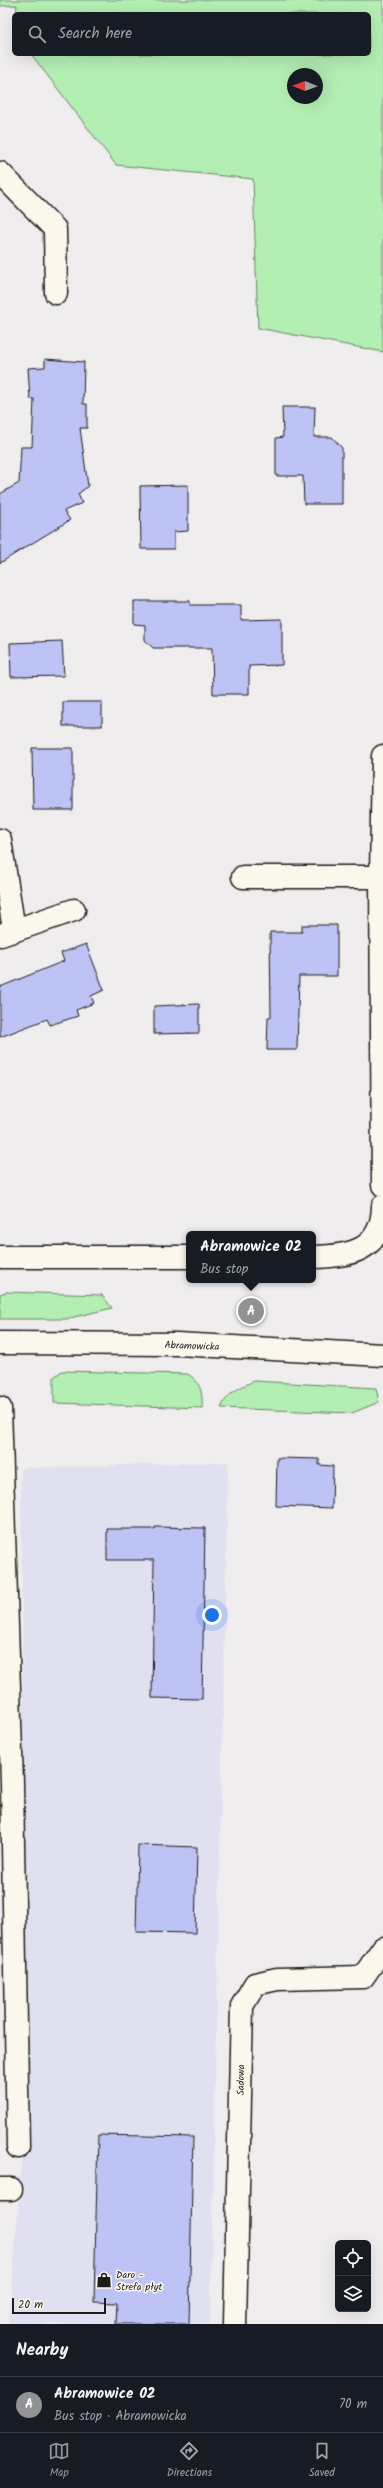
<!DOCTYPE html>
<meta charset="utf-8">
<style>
:root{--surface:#171b24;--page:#20242c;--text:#f1f3f6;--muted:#9ea1a6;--line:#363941;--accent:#919294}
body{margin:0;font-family:Kalam,sans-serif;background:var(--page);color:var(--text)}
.controls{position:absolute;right:12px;bottom:12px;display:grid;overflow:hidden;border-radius:6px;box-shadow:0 4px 16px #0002}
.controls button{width:36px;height:36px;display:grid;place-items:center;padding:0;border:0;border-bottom:1px solid var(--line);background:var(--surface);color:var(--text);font:20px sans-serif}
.compass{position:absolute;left:287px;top:68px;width:36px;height:36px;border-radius:50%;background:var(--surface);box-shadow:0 4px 16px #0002;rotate:271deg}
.scale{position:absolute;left:12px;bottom:10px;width:94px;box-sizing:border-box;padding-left:4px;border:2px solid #1c1c1c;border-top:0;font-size:11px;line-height:14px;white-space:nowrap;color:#1c1c1c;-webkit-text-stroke:3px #fbf7ec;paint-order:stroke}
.you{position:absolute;left:212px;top:1615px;width:14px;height:14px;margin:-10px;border:3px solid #fff;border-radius:50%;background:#1a73e8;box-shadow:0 0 0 6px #1a73e833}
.badge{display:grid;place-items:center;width:26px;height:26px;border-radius:50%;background:var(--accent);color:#fff;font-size:13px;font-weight:700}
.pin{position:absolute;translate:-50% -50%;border:2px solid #fff;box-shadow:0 1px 4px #0006}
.popup{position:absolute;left:186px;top:1231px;width:130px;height:52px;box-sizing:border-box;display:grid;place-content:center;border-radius:6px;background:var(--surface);filter:drop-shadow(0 1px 3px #0005);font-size:13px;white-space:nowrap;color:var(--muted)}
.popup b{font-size:15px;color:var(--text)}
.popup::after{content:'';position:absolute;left:50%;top:100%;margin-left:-8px;border:8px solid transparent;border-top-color:var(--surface)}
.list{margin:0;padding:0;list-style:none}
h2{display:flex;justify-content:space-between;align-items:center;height:52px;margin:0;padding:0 16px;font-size:17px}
h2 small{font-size:13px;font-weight:400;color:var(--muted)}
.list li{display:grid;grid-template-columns:26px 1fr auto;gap:12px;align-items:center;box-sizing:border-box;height:56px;padding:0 16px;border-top:1px solid var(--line)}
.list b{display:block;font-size:15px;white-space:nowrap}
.list p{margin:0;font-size:13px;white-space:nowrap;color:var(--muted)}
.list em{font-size:13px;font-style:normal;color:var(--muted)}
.icon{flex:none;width:22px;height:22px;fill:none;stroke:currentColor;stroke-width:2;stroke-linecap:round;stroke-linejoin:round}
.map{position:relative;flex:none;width:383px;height:2324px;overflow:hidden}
.search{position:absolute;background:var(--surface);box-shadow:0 4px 16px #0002;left:12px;right:12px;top:12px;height:44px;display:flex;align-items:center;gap:10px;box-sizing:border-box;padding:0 14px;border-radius:6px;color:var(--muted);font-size:15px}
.sheet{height:108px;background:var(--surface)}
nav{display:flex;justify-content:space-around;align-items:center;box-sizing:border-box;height:56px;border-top:1px solid var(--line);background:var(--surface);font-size:11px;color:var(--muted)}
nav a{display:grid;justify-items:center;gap:2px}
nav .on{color:var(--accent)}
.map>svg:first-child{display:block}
</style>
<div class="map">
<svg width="383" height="2324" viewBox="0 0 383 2324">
<rect width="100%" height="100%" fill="#efedee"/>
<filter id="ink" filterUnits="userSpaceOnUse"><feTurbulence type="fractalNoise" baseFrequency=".025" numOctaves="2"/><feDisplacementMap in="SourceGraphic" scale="8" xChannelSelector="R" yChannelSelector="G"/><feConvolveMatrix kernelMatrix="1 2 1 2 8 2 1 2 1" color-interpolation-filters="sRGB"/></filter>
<g filter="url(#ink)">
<!-- built -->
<path fill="#e0e0f0" d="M228,1462l-18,862h-201l17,-213 -5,-643z"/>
<!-- green -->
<g fill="#b3eeb2" stroke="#688567" fill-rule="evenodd">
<path d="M0,0h383v352l-125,-24 -5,-149 -137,-14 -85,-111h338v-40h-353l1,-9 -17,1zM293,74h24v24h-24z"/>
<path d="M6,1292l96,3 10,13 -46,11h-66v-25z"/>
<path d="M62,1371l125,3c14,6 16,21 15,34l-148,-5v-26z"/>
<path d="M254,1381l122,7 3,14 -27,11 -131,-5c6,-15 19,-21 33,-27z"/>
</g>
<!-- building -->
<g fill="#bec3f5" stroke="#1c1c1c">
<path d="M45,359l39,3 -1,42h4v24h-7l8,58 -10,8 4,9 -18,8 6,9 -70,43v-69l19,-11 2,-36h11l2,-48h-4l-2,-31 17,-1z"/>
<path d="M282,407h33l-1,30h18l10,11v56h-38l-1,-28h-27v-38l7,-1z"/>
<path d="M188,485v46l-14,1v17h-33l-1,-63z"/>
<path d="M134,601h56v4h51v15l41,-1v46l-33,1v28h-36l-1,-46h-59l-8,-8v-15l-11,-1z"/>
<path d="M62,641l2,35 -53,1 -1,-34z"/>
<rect x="63" y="702" width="39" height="24"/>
<path d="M32,748h41v62h-40z"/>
<path d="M302,925h35v51h-38l-2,74h-30l1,-33h3l-1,-85h32z"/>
<path d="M86,944l18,46 -13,6 3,7 -18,7 2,6 -28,9 -3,-6 -47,18v-50l64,-26 -3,-8z"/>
<path d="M199,1004v29l-45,1v-28z"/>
<path d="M277,1458l42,1v6l14,1 -1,42 -56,-2z"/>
<path d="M155,1527l50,1 -3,171 -50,-1 2,-138h-47v-31h48z"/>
<path d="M138,1845l59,2 -2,86 -59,-1z"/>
<path d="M98,2135l95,2 -4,187h-73l1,-21 -23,-1z"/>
</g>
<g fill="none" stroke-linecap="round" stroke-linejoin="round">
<defs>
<g id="minor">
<path d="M0,173l55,56 1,64"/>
<path d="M383,756l-2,121 2,308"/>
<path d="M0,840l14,90"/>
<path d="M243,877h138"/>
<path d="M1,935l73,-25"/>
<path d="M0,1257h189"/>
<path d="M313,1257c38,-1 69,-6 70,-51"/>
<path d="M0,1408l12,375 6,364"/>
<path d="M0,2189h11"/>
<path d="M235,2324l7,-318 13,-22 22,-5 86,-2 20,-29"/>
</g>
<path id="major" d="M0,1343l177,1 206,11"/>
</defs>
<!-- minor casing -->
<use href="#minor" stroke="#1c1c1c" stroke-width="25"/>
<!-- major casing -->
<use href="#major" stroke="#1c1c1c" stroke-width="25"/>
<!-- minor -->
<use href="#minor" stroke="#fbf7ec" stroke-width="22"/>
<!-- major -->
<use href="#major" stroke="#fbf7ec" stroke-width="22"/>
</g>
</g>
<!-- icons -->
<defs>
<symbol id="shop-bare" viewBox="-9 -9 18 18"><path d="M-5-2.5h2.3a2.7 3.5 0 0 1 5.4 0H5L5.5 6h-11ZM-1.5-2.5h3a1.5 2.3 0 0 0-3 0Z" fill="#1c1c1c" stroke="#fbf7ec" stroke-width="2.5" paint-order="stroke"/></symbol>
</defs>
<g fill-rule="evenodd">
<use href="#shop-bare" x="93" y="2269" width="22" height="22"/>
</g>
<g text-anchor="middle" stroke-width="3" stroke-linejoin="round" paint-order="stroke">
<!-- street labels -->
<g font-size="10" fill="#1c1c1c" stroke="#fbf7ec">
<text transform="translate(192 1345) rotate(2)" y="4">Abramowicka</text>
<text transform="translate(240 2080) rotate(-89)" y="4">Sadowa</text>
</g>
<!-- poi labels -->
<g font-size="10" fill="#1c1c1c" stroke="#fbf7ec" text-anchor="start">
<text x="116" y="2278">Daro -<tspan x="116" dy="12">Strefa płyt</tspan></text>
</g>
</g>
</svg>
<div class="controls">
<button><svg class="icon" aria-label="locate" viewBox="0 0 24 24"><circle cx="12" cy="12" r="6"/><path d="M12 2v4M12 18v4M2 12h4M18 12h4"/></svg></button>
<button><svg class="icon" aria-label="layers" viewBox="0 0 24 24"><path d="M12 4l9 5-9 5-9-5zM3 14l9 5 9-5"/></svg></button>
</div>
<svg class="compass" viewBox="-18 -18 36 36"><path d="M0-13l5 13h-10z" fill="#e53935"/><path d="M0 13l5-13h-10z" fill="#9ea1a6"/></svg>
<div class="scale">20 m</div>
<div class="you"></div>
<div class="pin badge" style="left:251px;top:1311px">A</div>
<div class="popup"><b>Abramowice 02</b>Bus stop</div>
<div class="search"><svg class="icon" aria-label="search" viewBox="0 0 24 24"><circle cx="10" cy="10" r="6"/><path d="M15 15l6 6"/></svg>Search here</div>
</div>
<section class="sheet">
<h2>Nearby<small></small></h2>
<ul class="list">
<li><span class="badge">A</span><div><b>Abramowice 02</b><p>Bus stop · Abramowicka</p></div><em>70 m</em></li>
</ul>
</section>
<nav>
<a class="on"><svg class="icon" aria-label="map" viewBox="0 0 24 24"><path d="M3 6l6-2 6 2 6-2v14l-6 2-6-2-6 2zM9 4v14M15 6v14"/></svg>Map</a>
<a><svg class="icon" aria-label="directions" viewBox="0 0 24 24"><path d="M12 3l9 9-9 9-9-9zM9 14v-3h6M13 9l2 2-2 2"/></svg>Directions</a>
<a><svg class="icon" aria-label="saved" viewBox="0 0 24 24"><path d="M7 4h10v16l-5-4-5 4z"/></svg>Saved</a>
</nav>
